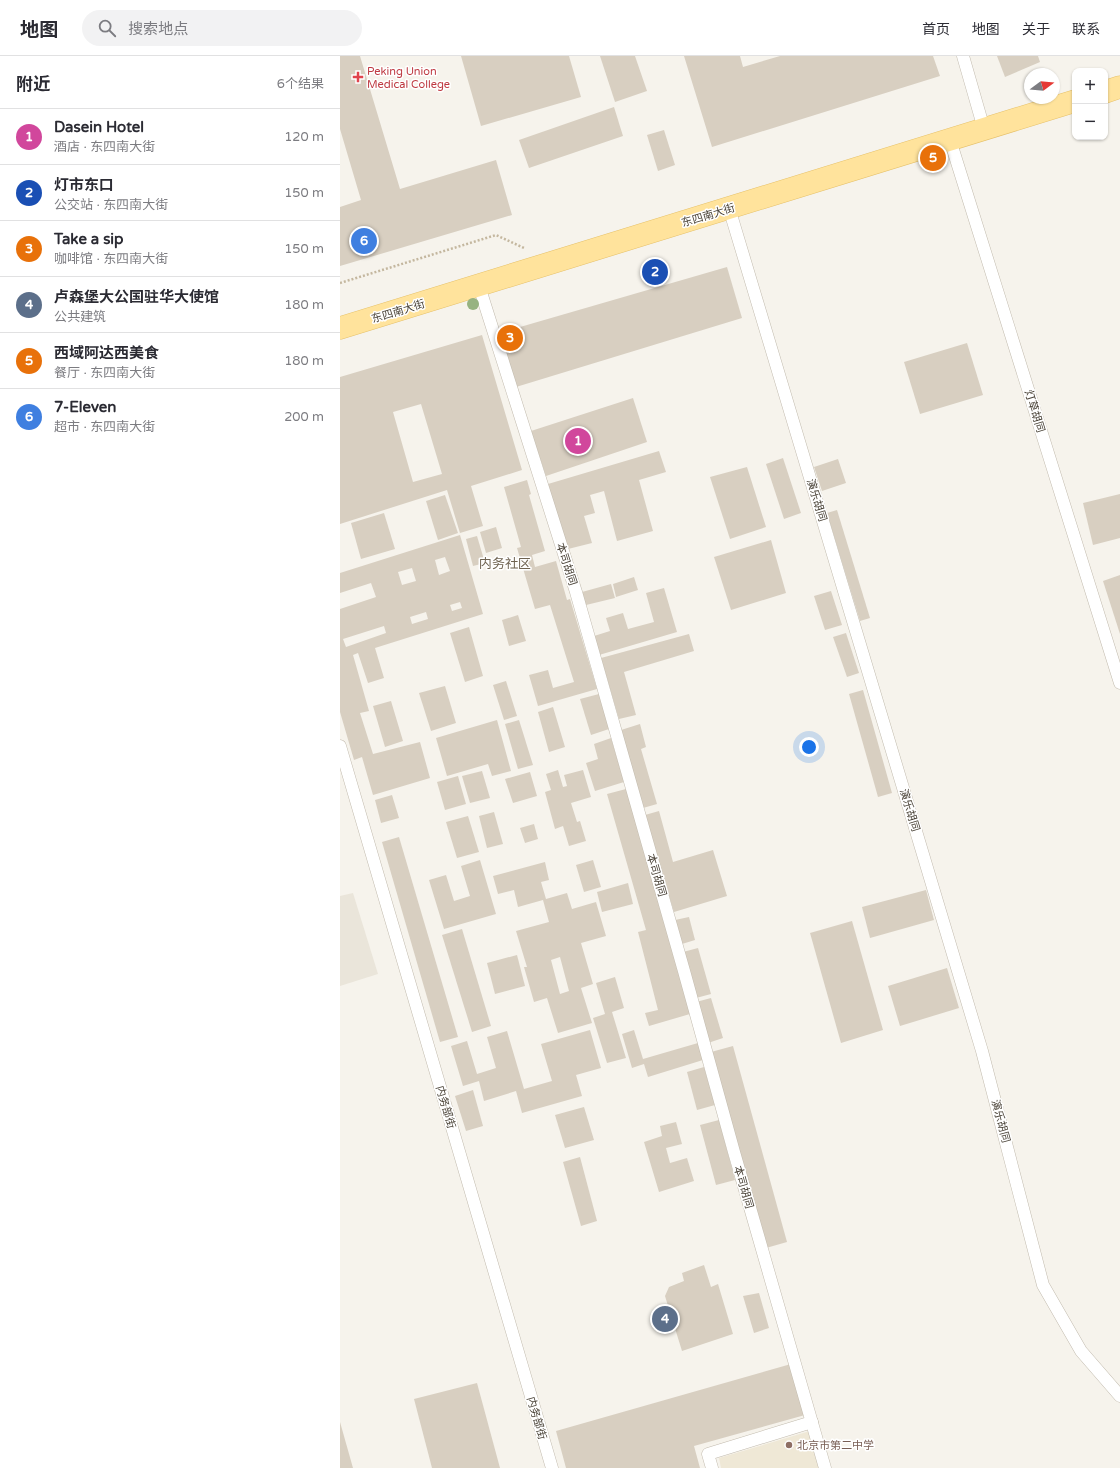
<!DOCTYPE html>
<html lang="zh">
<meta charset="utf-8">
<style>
:root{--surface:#fff;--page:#f2f2f3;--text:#2b2b33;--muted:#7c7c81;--line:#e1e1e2;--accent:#fc3f1d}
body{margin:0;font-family:"Varela Round","Noto Sans SC",sans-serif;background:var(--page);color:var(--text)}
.controls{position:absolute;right:12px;top:12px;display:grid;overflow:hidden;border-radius:8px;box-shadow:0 1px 3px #0004}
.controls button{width:36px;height:36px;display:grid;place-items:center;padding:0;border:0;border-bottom:1px solid var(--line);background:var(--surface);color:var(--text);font:20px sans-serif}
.compass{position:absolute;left:684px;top:12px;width:36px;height:36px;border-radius:50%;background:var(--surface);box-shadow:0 1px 3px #0004;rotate:74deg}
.you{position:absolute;left:469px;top:691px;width:14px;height:14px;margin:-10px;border:3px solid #fff;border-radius:50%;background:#1a73e8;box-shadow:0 0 0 6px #1a73e833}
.badge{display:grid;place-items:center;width:26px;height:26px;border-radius:50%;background:var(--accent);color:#fff;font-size:13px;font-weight:700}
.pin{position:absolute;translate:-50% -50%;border:2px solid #fff;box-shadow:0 1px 4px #0006}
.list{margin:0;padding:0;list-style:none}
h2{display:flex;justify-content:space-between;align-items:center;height:52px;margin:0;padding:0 16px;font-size:17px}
h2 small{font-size:13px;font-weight:400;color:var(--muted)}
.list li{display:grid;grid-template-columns:26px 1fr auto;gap:12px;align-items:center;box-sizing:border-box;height:56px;padding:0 16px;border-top:1px solid var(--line)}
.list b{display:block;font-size:15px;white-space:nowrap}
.list p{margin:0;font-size:13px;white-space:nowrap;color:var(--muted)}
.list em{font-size:13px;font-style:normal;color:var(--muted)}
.icon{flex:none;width:22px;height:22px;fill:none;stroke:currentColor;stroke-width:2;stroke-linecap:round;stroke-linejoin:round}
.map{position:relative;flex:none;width:780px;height:1412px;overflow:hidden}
header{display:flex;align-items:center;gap:24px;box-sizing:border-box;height:56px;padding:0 20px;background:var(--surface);border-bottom:1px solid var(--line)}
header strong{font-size:19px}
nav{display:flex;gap:22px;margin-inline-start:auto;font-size:14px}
.search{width:280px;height:36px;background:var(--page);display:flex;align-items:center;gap:10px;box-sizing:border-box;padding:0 14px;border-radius:22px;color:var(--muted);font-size:15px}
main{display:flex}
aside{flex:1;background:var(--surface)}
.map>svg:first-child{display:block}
</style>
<header>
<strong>地图</strong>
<div class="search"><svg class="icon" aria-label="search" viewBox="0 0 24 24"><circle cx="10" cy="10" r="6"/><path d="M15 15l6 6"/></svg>搜索地点</div>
<nav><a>首页</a><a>地图</a><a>关于</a><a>联系</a></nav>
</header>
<main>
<aside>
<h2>附近<small>6个结果</small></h2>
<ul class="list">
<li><span class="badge" style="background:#d1479c">1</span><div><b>Dasein Hotel</b><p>酒店 · 东四南大街</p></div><em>120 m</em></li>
<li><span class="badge" style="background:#1a4fb4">2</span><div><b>灯市东口</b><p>公交站 · 东四南大街</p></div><em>150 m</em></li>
<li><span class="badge" style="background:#e8710a">3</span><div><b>Take a sip</b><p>咖啡馆 · 东四南大街</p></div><em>150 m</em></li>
<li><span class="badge" style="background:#5c6f8a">4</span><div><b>卢森堡大公国驻华大使馆</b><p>公共建筑</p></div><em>180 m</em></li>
<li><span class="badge" style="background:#e8710a">5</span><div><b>西域阿达西美食</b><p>餐厅 · 东四南大街</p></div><em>180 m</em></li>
<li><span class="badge" style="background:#3f7fe0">6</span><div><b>7-Eleven</b><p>超市 · 东四南大街</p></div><em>200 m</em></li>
</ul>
</aside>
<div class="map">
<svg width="780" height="1412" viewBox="0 0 780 1412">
<rect width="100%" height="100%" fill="#f6f3ec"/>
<!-- residential -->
<path fill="#eae5da" d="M13,837l25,81 -38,12v-90z"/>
<!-- education -->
<path fill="#efe8d6" d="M470,1375l11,37h-100l-2,-10z"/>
<!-- building -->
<g fill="#d8cfc1" fill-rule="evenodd">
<path d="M0,0h20l40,133 96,-29 16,55 -172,51v-59l21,-7 -21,-71z"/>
<path d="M121,0h108l12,41 -100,29z"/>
<path d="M260,0h35l12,35 -32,11z"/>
<path d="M344,0h56l3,11 37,-11h153l7,20 -228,71z"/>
<path d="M657,0h41l2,6 -35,15z"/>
<path d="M274,51l9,29 -94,32 -10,-28z"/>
<path d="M324,74l11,35 -17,6 -11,-36z"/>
<path d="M387,211l15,51 -226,69 -17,-54z"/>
<path d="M142,279l40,135 -51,16 12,40 -23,7 -13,-43 -107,34v-147zM81,348l21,70 -29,8 -20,-70z"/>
<path d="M627,287l16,52 -63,19 -16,-52z"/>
<path d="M293,342l14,44 -101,34 -15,-45z"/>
<path d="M319,395l7,21 -27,8 14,51 -36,10 -13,-50 -14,4 5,18 -11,3 8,27 -24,6 -20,-65z"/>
<path d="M443,402l18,55 -17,6 -18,-55z"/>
<path d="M498,403l8,24 -24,8 -8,-24z"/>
<path d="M407,411l19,60 -36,12 -20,-62z"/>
<path d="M187,424l4,14 -2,1 16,56 -13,4 3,12 21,-6 11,39 3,-1 27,90 -59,17 -9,-31 19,-5 5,18 21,-6 -24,-77 -15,4 -18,-61 4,-1 -17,-60z"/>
<path d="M780,438v44l-27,7 -10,-42z"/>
<path d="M105,439l13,38 -20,7 -12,-39z"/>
<path d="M497,454l33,108 -10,3 -33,-108z"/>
<path d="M44,457l11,36 -34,10 -10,-36z"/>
<path d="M156,471l6,21 -16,5 -6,-21z"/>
<path d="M120,479l23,79 -108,34 9,30 -16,5 -10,-30 -5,2 16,56 -9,2 13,41 47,-12 10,36 -57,17 -11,-38 -8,3 -14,-48v-103l36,-12 -5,-14 -31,10v-20zM105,501l5,14 -11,4 -4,-15zM72,512l4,13 -14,4 -4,-13zM120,546l2,6 -10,3 -2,-6zM86,556l2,7 -16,5 -2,-7zM44,570l2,7 -40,14 -3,-8z"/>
<path d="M137,480l8,27 -12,3 -7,-27z"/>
<path d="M431,484l15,53 -55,17 -17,-53z"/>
<path d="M780,519v59l-17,-53z"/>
<path d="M294,521l4,13 -22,7 -3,-13z"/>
<path d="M271,528l4,14 -29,7 -4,-13z"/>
<path d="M324,532l13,44 -78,23 -5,-19 16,-5 -4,-13 17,-5 5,16 26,-7 -8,-29z"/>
<path d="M491,535l11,34 -17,5 -11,-34z"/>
<path d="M178,559l8,26 -17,5 -7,-26z"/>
<path d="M129,571l14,49 -18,6 -15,-49z"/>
<path d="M506,577l13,40 -12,4 -14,-40z"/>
<path d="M349,578l5,17 -70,21 12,43 -17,4 -18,-61z"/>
<path d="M166,625l11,35 -13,4 -11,-35z"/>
<path d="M105,630l11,37 -25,8 -12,-38z"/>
<path d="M523,634l29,103 -14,4 -29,-103z"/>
<path d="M259,638l10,35 -18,6 -11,-36z"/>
<path d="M51,645l12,40 -18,6 -12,-41z"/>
<path d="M213,651l12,40 -16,5 -11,-40z"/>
<path d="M157,664l14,51 -19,5 -4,-12 -41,12 -11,-38z"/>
<path d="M179,664l14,45 -15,4 -13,-45z"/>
<path d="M300,668l6,23 -5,2 16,55 -14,4 -22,-78z"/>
<path d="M271,682l13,44 -29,9 -9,-28 12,-4 -4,-15z"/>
<path d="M218,714l5,17 4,-1 -3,-11 19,-5 8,27 -20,6 6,19 3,-1 6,20 -17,5 -6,-20 -8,3 -10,-37 6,-2 -5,-16z"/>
<path d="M142,715l8,27 -20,5 -8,-27z"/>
<path d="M190,716l7,24 -24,7 -8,-24z"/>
<path d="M118,720l8,28 -21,6 -8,-28z"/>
<path d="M286,733l64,225 -41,12 -4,-13 13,-3 -20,-78 8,-2 -39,-136z"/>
<path d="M52,739l7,23 -18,5 -6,-23z"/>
<path d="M319,755l14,51 40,-12 14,46 -53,16 -29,-97z"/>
<path d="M154,756l9,32 -16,4 -8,-32z"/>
<path d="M128,760l11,36 -22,6 -11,-36z"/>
<path d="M194,768l4,15 -13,4 -5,-15z"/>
<path d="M59,781l59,200 -18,5 -58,-200z"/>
<path d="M140,804l16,54 -52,15 -15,-49 17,-5 8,26 16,-5 -9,-30z"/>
<path d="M253,804l8,27 -17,5 -8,-27z"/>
<path d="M205,806l4,18 -8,2 5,17 21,-6 5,16 24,-7 10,34 -25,7 12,41 -12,4 11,35 -34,10 -11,-35 -13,4 -10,-35h3l-11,-36 33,-9 -6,-22 -25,7 -4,-17 -16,4 -5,-18zM220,901l9,34 -9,3 -9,-34z"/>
<path d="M288,827l5,21 -31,8 -5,-20z"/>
<path d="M586,834l8,30 -64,18 -8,-31z"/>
<path d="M349,861l6,23 -13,4 -7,-24z"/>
<path d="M512,865l31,109 -42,13 -31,-110z"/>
<path d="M122,873l29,97 -19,6 -30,-97z"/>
<path d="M358,892l13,46 -15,4 -13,-46z"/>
<path d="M177,899l8,31 -30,8 -8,-31z"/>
<path d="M607,912l12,40 -59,18 -12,-40z"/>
<path d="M275,921l9,31 -12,4 14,46 -19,5 -14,-45 12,-4 -9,-31z"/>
<path d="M371,942l12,40 -15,5 -12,-41z"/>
<path d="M250,974l11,38 -25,7 6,21 -60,17 -6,-22 -32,10 -5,-20 -16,5 -12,-40 16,-5 10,33 19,-6 -9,-31 20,-6 17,58 28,-8 -11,-37z"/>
<path d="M294,974l9,29 55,-16 5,17 -55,17 -4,-13 -12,4 -10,-34z"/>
<path d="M393,990l54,196 -21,6 -55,-196z"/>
<path d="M364,1011l11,38 -18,5 -10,-38z"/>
<path d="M133,1034l10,36 -17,5 -11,-35z"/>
<path d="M244,1051l10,33 -29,8 -10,-33z"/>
<path d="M379,1064l16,60 -19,5 -16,-60z"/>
<path d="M336,1066l6,22 -16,4 4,15 17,-5 7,23 -35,11 -15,-50 18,-6 -2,-10z"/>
<path d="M240,1101l17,64 -16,5 -18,-64z"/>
<path d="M364,1209l7,22 7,-3 15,50 -51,17 -17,-55 4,-9 15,-6 -2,-8z"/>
<path d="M419,1237l10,35 -15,5 -11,-37z"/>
<path d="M451,1308l14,51 -111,31 6,22h-134l-10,-37z"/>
<path d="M137,1327l23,85h-68l-18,-69z"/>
<path d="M0,1366l13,46h-13z"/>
</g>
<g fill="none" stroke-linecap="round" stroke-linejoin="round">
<defs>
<g id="lane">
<path d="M623,0l21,73"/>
<path d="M610,84l170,543"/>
<path d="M389,152l253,843 61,234 38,66 39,45"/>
<path d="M139,230l97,306 108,379 50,181 91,316"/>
<path d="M0,690l212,722"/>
<path d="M372,1412l-4,-14 104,-32"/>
</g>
<g id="primary">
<path d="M765,36l15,-5"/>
<path d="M0,272l735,-227"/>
</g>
</defs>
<!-- lane casing -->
<use href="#lane" stroke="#c2bbae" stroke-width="13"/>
<!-- primary casing -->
<use href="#primary" stroke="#e6c16a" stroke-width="23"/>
<!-- path -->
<path stroke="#c4b79f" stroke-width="2.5" stroke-dasharray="2 2" stroke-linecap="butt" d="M0,227l156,-48 28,13"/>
<!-- lane -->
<use href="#lane" stroke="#fff" stroke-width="12"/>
<!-- primary -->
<use href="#primary" stroke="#ffe39c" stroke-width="22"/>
</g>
<!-- trees -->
<circle fill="#97b381" cx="133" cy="248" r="6"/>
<!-- markers -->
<path fill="#e0444e" stroke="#fff" stroke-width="1.5" d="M16 15h4v4h4v4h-4v4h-4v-4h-4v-4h4z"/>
<circle fill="#8d6e63" stroke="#fff" stroke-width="1.5" cx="449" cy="1389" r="4"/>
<g text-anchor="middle" stroke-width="3" stroke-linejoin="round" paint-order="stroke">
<!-- health labels -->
<g font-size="11" fill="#be3a42" stroke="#fff" text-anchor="start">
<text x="27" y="19">Peking Union<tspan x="27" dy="13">Medical College</tspan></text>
</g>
<!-- street labels -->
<g font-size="11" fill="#4b4439" stroke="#fff">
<text transform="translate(368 159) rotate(-17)" y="4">东四南大街</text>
<text transform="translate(58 255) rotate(-17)" y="4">东四南大街</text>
<text transform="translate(695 355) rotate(73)" y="4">灯草胡同</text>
<text transform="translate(477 444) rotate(73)" y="4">演乐胡同</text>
<text transform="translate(227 508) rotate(72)" y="4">本司胡同</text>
<text transform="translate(570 754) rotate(73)" y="4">演乐胡同</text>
<text transform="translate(317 819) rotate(74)" y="4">本司胡同</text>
<text transform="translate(106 1051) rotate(74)" y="4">内务部街</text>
<text transform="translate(661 1065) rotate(75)" y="4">演乐胡同</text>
<text transform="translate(404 1131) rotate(74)" y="4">本司胡同</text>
<text transform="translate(197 1362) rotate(74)" y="4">内务部街</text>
</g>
<!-- education labels -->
<g font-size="11" fill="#785e54" stroke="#fff" text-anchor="start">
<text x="457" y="1393">北京市第二中学</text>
</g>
<!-- quarter labels -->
<g font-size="13" fill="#6e6250" stroke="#fff">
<text x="165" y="512">内务社区</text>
</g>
</g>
</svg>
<div class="controls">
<button>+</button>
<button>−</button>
</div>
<svg class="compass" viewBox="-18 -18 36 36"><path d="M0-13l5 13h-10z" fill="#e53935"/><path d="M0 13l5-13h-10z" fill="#7c7c81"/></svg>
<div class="you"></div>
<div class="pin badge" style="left:238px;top:385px;background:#d1479c">1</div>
<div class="pin badge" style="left:315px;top:216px;background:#1a4fb4">2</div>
<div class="pin badge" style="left:170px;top:282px;background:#e8710a">3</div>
<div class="pin badge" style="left:325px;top:1263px;background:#5c6f8a">4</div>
<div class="pin badge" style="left:593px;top:102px;background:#e8710a">5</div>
<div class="pin badge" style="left:24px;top:185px;background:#3f7fe0">6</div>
</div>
</main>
